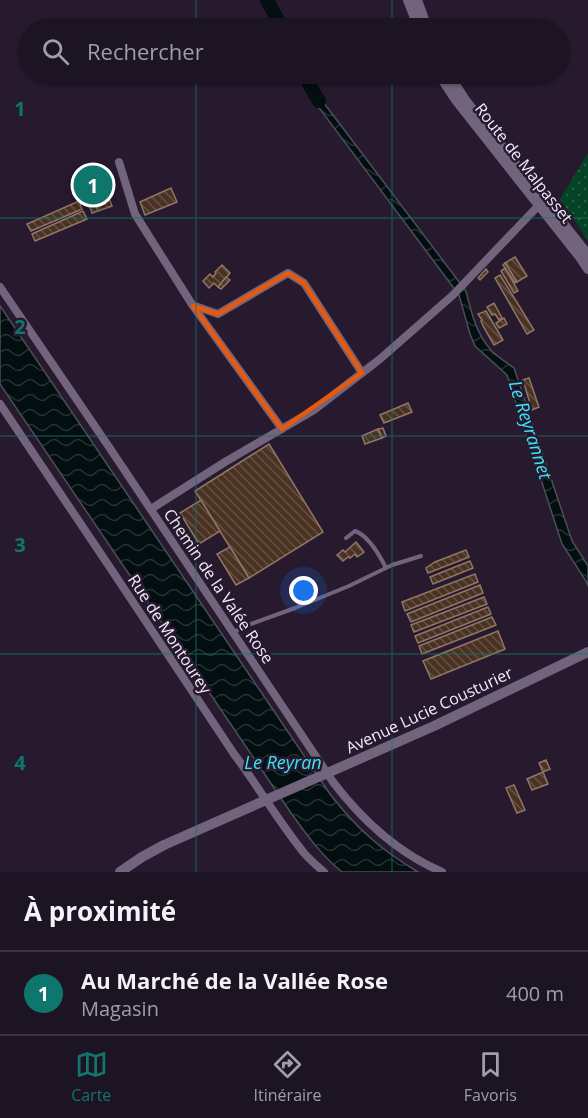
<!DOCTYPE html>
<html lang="fr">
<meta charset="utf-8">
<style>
:root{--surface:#1d1423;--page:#2a2130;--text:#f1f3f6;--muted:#a09ea6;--line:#3b3341;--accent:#0f766e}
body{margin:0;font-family:"Open Sans",sans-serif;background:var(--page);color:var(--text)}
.you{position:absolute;left:304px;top:591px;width:21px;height:21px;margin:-15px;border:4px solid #fff;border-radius:50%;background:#1a73e8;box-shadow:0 0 0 9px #1a73e833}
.badge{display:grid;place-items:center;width:39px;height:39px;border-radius:50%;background:var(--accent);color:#fff;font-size:20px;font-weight:700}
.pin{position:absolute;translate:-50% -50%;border:3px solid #fff;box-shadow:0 2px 6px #0006}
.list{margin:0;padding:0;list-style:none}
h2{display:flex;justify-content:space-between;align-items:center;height:78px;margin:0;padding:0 24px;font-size:26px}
h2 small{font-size:20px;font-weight:400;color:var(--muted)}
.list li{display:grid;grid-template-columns:39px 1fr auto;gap:18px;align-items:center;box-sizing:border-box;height:84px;padding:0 24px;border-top:2px solid var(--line)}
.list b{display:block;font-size:22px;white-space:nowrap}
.list p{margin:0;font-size:20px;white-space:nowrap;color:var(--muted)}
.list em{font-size:20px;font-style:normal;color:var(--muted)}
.icon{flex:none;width:33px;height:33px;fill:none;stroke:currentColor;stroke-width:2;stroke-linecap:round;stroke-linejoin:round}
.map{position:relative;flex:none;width:588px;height:872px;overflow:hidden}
.search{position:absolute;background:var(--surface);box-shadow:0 2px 4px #0004;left:18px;right:18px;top:18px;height:66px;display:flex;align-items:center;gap:15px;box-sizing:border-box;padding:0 21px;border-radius:33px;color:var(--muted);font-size:22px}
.sheet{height:162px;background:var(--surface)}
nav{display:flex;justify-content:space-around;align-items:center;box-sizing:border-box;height:84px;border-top:2px solid var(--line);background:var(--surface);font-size:16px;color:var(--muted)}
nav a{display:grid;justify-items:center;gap:3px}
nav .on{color:var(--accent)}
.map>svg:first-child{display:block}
</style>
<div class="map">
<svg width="588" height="872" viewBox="0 0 588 872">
<defs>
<pattern id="park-dots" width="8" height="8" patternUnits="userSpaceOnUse" patternTransform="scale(1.5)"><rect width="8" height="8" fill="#044325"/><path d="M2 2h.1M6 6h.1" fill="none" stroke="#295e45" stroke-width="1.8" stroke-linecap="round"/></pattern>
<pattern id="water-waves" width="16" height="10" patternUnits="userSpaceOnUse" patternTransform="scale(1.5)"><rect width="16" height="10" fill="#020e10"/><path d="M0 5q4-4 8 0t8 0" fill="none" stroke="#273134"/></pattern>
<pattern id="building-back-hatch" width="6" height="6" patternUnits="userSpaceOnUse" patternTransform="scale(1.5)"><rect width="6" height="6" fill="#4a3223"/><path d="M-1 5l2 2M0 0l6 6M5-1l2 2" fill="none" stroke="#655044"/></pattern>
</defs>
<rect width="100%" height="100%" fill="#271a2f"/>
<!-- park -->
<path fill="url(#park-dots)" d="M588,153v88l-28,-42z"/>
<!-- water -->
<g fill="url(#water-waves)" stroke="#4a5056" stroke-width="1.5">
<path d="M313,84l1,6 19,25 133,176c5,20 10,43 25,59 6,7 15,12 23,18l58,173 16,25v20l-2,-5 -24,-37 -55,-169 -32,-29 -5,-12 -11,-39 -148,-198 -3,-11z"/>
<path d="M0,306l330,488c26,34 51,56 88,78h-76c-20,-16 -36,-38 -51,-59l-291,-429z"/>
</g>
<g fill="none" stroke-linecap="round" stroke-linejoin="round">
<!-- river -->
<g stroke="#020e10" stroke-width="14">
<path d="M267,0l15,28"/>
<path d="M304,74l10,19 5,8"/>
</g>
</g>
<!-- building -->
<g fill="url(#building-back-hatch)" stroke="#917666" stroke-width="1.5">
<path d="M97,166l15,40 -14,5 -15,-40z"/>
<path d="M83,171l15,40 -6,2 -15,-40z"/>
<path d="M171,188l6,14 -32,13 -5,-13z"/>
<path d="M79,201l3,8 -51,22 -4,-7z"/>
<path d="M83,211l4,8 -52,22 -3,-7z"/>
<path d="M515,257l12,19 -10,6 -12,-19z"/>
<path d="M505,263l12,19 -2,1 -12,-18z"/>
<path d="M222,265l8,8 -12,14 -4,-4 -5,5 -6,-7 7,-7 3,3 3,-4 -1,-1z"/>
<path d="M505,268l13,23 -4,2 -13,-22z"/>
<path d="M486,269l2,3 -8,8 -2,-2z"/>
<path d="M500,275l34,55 -7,4 -32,-56z"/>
<path d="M226,277l4,3 -9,9 -3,-2z"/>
<path d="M494,303l8,15 -3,2 -4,-6 -3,1 -5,-8z"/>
<path d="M486,311l17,29 -9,5 -11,-19 -2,-5 1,-1 -4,-6z"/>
<path d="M504,318l3,6 -8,4 -3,-5z"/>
<path d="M529,378l10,29 -7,3 -9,-30z"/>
<path d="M408,403l4,9 -28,11 -4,-8z"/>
<path d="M383,428l3,8 -4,2 -4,-9z"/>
<path d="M378,429l4,9 -17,6 -3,-8z"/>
<path d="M269,444l54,88 -74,46 -54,-87z"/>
<path d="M201,500l19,31 -21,13 -19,-31z"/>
<path d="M356,542l8,10 -7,5 -2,-3 -5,4 -2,-1 -5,4 -6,-6 6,-5 2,2z"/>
<path d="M230,547l19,31 -13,7 -19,-31z"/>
<path d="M466,550l3,7 -41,16 -2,-5 9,-6z"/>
<path d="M470,561l3,7 -40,16 -3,-7z"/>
<path d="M475,574l3,8 -73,29 -3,-9z"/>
<path d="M480,585l3,8 -72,29 -4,-8z"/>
<path d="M484,597l3,7 -73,28 -3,-7z"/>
<path d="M488,607l3,7 -73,29 -3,-7z"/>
<path d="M492,617l4,8 -74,29 -3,-8z"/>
<path d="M498,631l7,18 -74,30 -8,-18z"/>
<path d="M546,760l4,9 -7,3 -4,-9z"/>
<path d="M543,772l5,12 -16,6 -5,-11z"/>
<path d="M514,785l11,25 -8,3 -11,-25z"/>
</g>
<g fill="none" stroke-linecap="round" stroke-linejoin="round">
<!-- service -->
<g stroke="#72647d" stroke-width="4">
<path d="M346,538l9,-7c14,5 25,25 31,37"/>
<path d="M234,632l11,-6 50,-18 54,-22 43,-21 29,-9"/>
</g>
<!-- minor -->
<g stroke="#72647d" stroke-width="8">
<path d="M119,162l16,52 58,92 89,123"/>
<path d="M0,287l109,160 224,335c29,38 65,71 109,90"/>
<path d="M195,306l23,8 70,-41 16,10 58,90"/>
<path d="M0,404l109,162 125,188c24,32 44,67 70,99 6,7 13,13 20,19"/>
<path d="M151,509l74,-47 89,-52 66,-51 73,-64 86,-90"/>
</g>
<!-- secondary -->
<g stroke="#72647d" stroke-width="10">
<path d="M408,0l11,28"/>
<path d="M417,0l10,28"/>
<path d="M439,74l17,26 124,157 8,12"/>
<path d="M448,74l17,26 123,155"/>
<path d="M120,872l22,-15 22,-12 270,-119 154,-74"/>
</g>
</g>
<!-- marked area -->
<path fill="none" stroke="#e8590c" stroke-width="4.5" stroke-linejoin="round" d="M288,273l16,10 58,90 -80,56 -89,-123 25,8z"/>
<!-- grid -->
<path fill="none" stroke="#0f766e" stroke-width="1.5" stroke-opacity="0.55" d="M196,0v28M392,0v28M196,74v798M392,74v798M0,218h588M0,436h588M0,654h588"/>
<g text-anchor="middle" stroke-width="5" stroke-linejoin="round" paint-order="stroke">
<!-- street labels -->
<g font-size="16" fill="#f2eaf8" stroke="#271a2f">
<text transform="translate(524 163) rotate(52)" y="6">Route de Malpasset</text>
<text transform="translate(219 586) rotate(56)" y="6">Chemin de la Valée Rose</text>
<text transform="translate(170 634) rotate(57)" y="6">Rue de Montourey</text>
<text transform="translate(429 710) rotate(-25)" y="6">Avenue Lucie Cousturier</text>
</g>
<!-- water labels -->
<g font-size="18" font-style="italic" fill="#3ce3f5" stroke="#271a2f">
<text transform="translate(530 430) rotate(72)" y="6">Le Reyrannet</text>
<text x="283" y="769">Le Reyran</text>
</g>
</g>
<g font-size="20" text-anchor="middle" font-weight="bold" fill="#0f766e" stroke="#271a2f" stroke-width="5" stroke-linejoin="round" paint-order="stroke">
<text x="20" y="116">1</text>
<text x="20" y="334">2</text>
<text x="20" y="552">3</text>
<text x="20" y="770">4</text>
</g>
</svg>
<div class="you"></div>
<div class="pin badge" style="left:93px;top:185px">1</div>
<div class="search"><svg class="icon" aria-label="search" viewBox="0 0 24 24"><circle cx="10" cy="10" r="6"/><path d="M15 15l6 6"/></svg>Rechercher</div>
</div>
<section class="sheet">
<h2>À proximité<small></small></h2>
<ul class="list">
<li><span class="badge">1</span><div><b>Au Marché de la Vallée Rose</b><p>Magasin</p></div><em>400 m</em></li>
</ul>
</section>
<nav>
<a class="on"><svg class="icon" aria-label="map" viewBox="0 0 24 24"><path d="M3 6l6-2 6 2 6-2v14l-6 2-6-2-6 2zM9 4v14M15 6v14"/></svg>Carte</a>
<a><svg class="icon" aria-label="directions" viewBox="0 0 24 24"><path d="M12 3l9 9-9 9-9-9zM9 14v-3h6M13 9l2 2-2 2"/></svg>Itinéraire</a>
<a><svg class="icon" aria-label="saved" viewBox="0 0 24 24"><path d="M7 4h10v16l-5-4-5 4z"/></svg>Favoris</a>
</nav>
